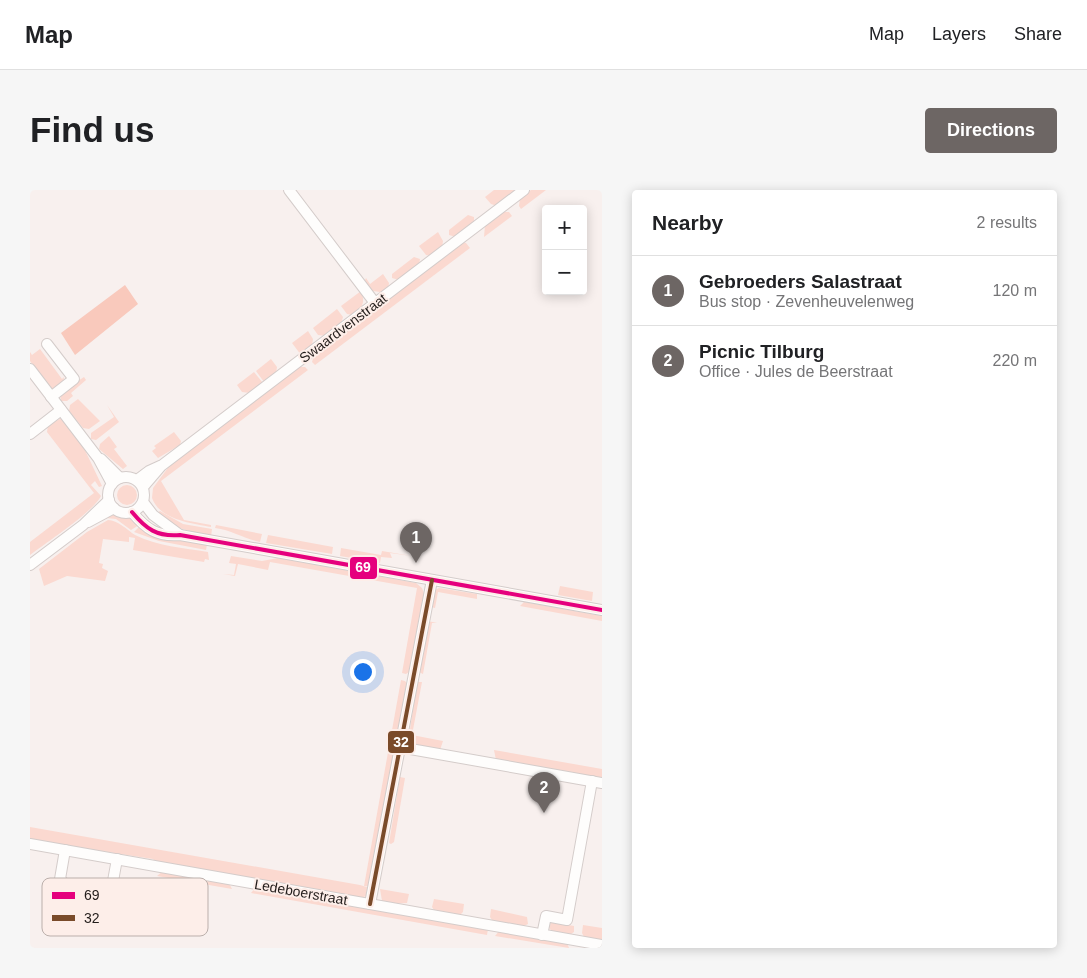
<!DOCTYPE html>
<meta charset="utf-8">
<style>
:root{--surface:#fff;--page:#f6f6f6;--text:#202124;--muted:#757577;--line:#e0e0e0;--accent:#6d6664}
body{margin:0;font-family:Arial,sans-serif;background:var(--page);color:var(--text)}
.controls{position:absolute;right:15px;top:15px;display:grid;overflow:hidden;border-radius:5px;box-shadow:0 2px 12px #0003}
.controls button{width:45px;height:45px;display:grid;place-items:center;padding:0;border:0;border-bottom:1px solid var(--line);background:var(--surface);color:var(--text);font:25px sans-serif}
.you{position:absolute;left:332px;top:481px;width:18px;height:18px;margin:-12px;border:4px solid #fff;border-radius:50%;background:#1a73e8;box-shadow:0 0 0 8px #1a73e833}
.badge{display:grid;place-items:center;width:32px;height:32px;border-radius:50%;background:var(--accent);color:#fff;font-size:16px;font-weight:700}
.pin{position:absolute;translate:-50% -41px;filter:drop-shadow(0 1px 2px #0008)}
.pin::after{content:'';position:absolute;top:26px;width:18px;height:15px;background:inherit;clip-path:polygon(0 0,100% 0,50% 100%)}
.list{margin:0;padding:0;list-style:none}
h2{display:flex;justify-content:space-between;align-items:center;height:65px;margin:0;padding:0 20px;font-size:21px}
h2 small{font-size:16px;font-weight:400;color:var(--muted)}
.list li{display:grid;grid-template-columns:32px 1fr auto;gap:15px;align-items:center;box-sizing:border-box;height:70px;padding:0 20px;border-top:1px solid var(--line)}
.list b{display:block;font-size:19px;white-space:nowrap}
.list p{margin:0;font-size:16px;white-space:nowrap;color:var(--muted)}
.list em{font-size:16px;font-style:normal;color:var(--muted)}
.map{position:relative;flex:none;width:572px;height:758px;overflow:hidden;border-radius:5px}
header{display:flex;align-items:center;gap:30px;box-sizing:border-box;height:70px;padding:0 25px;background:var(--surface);border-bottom:1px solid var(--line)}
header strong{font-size:24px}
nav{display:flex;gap:28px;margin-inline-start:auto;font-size:18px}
.intro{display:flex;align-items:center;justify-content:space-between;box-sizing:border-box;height:120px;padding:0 30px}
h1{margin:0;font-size:35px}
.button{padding:12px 22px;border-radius:5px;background:var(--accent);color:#fff;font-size:18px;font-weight:700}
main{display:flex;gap:30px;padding:0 30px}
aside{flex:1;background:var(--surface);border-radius:5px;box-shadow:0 2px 12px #0003}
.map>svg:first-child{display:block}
</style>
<header>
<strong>Map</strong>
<nav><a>Map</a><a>Layers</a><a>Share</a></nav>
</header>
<div class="intro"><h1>Find us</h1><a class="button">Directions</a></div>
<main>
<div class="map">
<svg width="572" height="758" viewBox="0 0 572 758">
<rect width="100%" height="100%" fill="#f8f0ee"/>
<!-- green -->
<g fill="#fbd9d0">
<path d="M464,0h25l-22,16 -6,-2 -6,-7z"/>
<path d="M501,0h15l-25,19 -2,-3 1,-8z"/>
<path d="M472,22h7l3,4 -28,21 1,-12z"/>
<path d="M438,25l6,2v7l-18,13 -7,-2v-5z"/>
<path d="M408,42l5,9 -1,7 -11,8 -5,-1 -7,-9z"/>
<path d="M432,52l4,1 4,5 -155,117 -3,-3 2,-7z"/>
<path d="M384,67l6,2 -1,6 -20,15 -7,-2v-4z"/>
<path d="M353,84l6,9 -1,6 -8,3 -7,-1 -9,-9 2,-4 4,6z"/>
<path d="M331,101c5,11 1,18 -8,24l-6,-1 -6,-8z"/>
<path d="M307,119l6,8 -2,7 -15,12 -8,-1 -5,-7z"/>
<path d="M278,141l5,8 -1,7 -11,9 -9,-12z"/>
<path d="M10,159l22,30 2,-2 -1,6 -9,6h-3l-21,-28v-9l2,3z"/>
<path d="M241,169l6,8 -1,7 -12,8 -8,-11z"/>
<path d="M267,177h8l3,3 -147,111 23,39 27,5v2c-20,-4 -51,-7 -59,-29l1,-10 17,-23z"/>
<path d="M224,182l9,11 -13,10 -8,-1 -5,-7z"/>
<path d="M54,187l2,3 -15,13 2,3 -6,5h-6l-1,-8z"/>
<path d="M48,209l22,22 -11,8 -6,-1 -14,-17 1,-6z"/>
<path d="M77,215l12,17 -23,18 -5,-1v-6l23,-16z"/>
<path d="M30,229l4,1 19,26 19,40 -3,1 -4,-6 -4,4 10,11c-8,16 -54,46 -71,59v-13l64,-49 -47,-61 1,-7z"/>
<path d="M144,242l7,9 -1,4 -22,13 -6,-7 4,-3 -2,-2z"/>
<path d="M79,246l8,11 -3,2 13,17 -4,3 -24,-20 1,-5z"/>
<circle cx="97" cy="305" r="10"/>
<path d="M130,321l23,13 29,5 -1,8 -32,-9 -23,-14z"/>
<path d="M82,323l17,4 10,8 -8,5 -15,-11 -10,-1z"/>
<path d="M78,330c10,0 19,10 27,15 22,11 49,13 73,17l1,8 -4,-1 -1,3 -71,-12 2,-12 -6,-1v5l-26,-3 -4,24 4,1 -1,4 6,3 -3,10 -38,-5 -23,10 -5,-17 48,-37z"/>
<path d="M186,335l46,9 -2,8c-16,-3 -28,-12 -45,-14z"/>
<path d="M110,336l20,11 47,8 -1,5 -47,-9 -25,-9z"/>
<path d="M238,345l65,12 -1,7 -66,-11z"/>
<path d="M311,358l40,7 1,-4 30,5 -22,-3 2,5 -11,-1 -1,6 -40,-7z"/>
<path d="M201,366l31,5 16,-3 138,25 6,5 3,8 -13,74 -6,4 -4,-1 15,-85 -147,-26 -2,8 -30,-6 -3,12 -12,-2 11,1 2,-11 -7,-1z"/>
<path d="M530,396l33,6 -1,9 -34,-6z"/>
<path d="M409,398l38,6v5l-39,-7 -3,16 -4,-1 4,-17z"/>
<path d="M494,412l78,14v5l-82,-15z"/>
<path d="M398,431l9,2h-5l-9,51 -4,-2z"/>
<path d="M371,490l4,1 4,5 -36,201 -9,-1z"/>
<path d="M387,492h5l-10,53 31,6 -3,9 -23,-5 -8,-9z"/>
<path d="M464,560l108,19v9l-106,-18z"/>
<path d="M370,587l5,1 -11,64 -3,2 -2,-1z"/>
<path d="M0,637l330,58 13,4 -6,7 -7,2 -205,-36 -2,-3 -123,-19z"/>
<path d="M133,681l66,12 3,6 -75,-13z"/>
<path d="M225,698l233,41 -1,6 -236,-42z"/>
<path d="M350,699l29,5 -2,9 -20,1 -5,-3z"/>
<path d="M404,709l30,5 -1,8 -3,3 -26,-5 -2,-3z"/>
<path d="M461,719l36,8 1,7 -4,2 -32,-6 -2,-3z"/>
<path d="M521,732l23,4v6l-3,2 -19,-3 -3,-3z"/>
<path d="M553,735l19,3v12l-18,-3 -2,-4z"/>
<path d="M469,741l68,12 2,5 -74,-12z"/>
</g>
<!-- forest -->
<path fill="#f9c9bc" d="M95,95l13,19 -63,51 -14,-22z"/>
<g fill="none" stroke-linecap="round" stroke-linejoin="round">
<defs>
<g id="minor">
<path d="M259,0l86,113"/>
<path d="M17,154l27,35 -23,18"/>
<path d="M0,179l68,89 14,26"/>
<path d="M0,244l31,-24"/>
<path d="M71,269l19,19"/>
<circle cx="96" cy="305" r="18"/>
<path d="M107,290l12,-9 11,-5"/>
<path d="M113,297l18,-21 363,-276"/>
<path d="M113,312l10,13 27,20"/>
<path d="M102,322c14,17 25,25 48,23l422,75"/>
<path d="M58,332l26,-14"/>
<path d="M0,375l53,-40 26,-25"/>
<path d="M369,557l203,36"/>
<path d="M0,654l572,101"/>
<path d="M35,660l-5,29 6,6 36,7 6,-4 5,-7 4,-22"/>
<path d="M340,714l62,-324"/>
<path d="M512,745l4,-19 21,4 25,-139"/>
</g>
</defs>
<!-- minor casing -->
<use href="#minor" stroke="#d4ccca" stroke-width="12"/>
<!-- minor -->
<use href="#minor" stroke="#fefdfc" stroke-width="10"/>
<defs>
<path id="bus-1" d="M102,322c14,17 25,25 48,23l422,75"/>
<path id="bus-2" d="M340,714l62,-324"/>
</defs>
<!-- bus-1 casing -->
<use href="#bus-1" stroke="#fdeee9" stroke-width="8"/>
<!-- bus-2 casing -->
<use href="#bus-2" stroke="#fdeee9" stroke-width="8"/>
<!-- bus-1 -->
<use href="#bus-1" stroke="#e5007d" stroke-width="4"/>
<!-- bus-2 -->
<use href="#bus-2" stroke="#7a4b2a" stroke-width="4"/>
</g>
<g text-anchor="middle" stroke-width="4" stroke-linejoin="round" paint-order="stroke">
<!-- street labels -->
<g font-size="14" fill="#221c1a" stroke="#fdeee9">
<text transform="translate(313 138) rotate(-37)" y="5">Swaardvenstraat</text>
<text transform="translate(271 702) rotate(10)" y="5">Ledeboerstraat</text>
</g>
</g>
<!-- legend -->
<rect x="12" y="688" width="166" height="58" rx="8" fill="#fdeee9" stroke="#bbafab" stroke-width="1"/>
<rect x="22" y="702" width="23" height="7" fill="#e5007d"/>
<rect x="22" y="725" width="23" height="6" fill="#7a4b2a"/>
<g font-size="14" fill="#221c1a">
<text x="54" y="710">69</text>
<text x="54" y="733">32</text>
</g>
<g stroke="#fdeee9" stroke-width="2">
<rect x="319" y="366" width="29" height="24" rx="5" fill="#e5007d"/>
<rect x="357" y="540" width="28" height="24" rx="5" fill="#7a4b2a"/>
</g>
<g font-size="14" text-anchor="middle" font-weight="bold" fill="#fff">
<text x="333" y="382">69</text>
<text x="371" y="557">32</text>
</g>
</svg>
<div class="controls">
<button>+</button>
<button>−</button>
</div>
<div class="you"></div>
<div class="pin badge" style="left:386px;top:373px">1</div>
<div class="pin badge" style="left:514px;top:623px">2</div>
</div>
<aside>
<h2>Nearby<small>2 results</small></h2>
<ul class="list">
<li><span class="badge">1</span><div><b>Gebroeders Salastraat</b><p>Bus stop · Zevenheuvelenweg</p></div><em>120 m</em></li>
<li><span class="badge">2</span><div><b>Picnic Tilburg</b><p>Office · Jules de Beerstraat</p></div><em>220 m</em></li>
</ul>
</aside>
</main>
